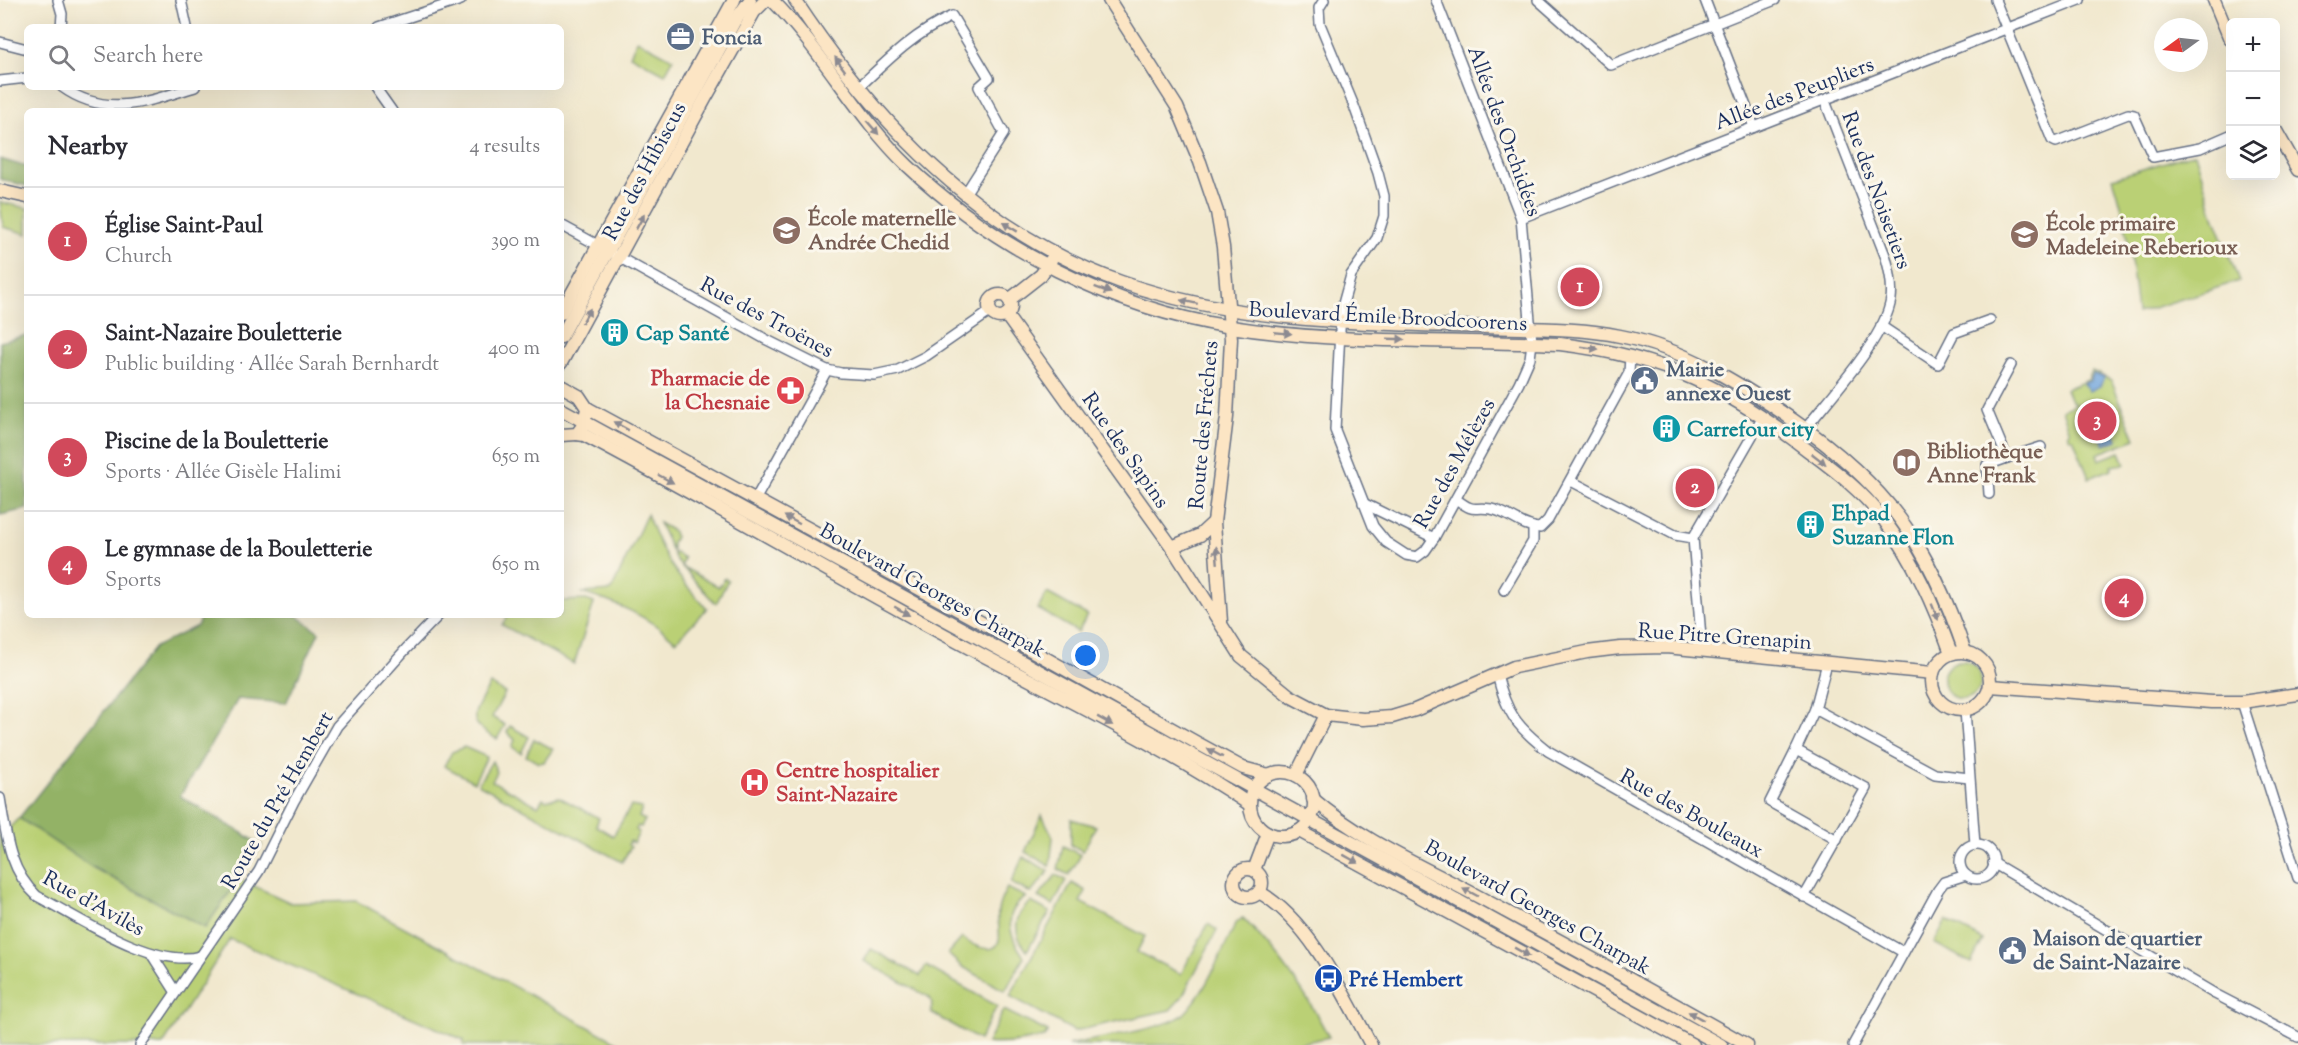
<!DOCTYPE html>
<meta charset="utf-8">
<style>
:root{--surface:#fff;--page:#f2f2f3;--text:#2b2b33;--muted:#7c7c81;--line:#e1e1e2;--accent:#d1495b}
body{margin:0;font-family:"Sorts Mill Goudy",serif;background:var(--page);color:var(--text)}
.controls{position:absolute;right:18px;top:18px;display:grid;overflow:hidden;border-radius:9px;box-shadow:0 6px 24px #0002}
.controls button{width:54px;height:54px;display:grid;place-items:center;padding:0;border:0;border-bottom:2px solid var(--line);background:var(--surface);color:var(--text);font:30px sans-serif}
.compass{position:absolute;left:2154px;top:18px;width:54px;height:54px;border-radius:50%;background:var(--surface);box-shadow:0 6px 24px #0002;rotate:255deg}
.you{position:absolute;left:1086px;top:656px;width:21px;height:21px;margin:-15px;border:4px solid #fff;border-radius:50%;background:#1a73e8;box-shadow:0 0 0 9px #1a73e833}
.badge{display:grid;place-items:center;width:39px;height:39px;border-radius:50%;background:var(--accent);color:#fff;font-size:20px;font-weight:700}
.pin{position:absolute;translate:-50% -50%;border:3px solid #fff;box-shadow:0 2px 6px #0006}
.list{margin:0;padding:0;list-style:none}
h2{display:flex;justify-content:space-between;align-items:center;height:78px;margin:0;padding:0 24px;font-size:26px}
h2 small{font-size:20px;font-weight:400;color:var(--muted)}
.list li{display:grid;grid-template-columns:39px 1fr auto;gap:18px;align-items:center;box-sizing:border-box;height:108px;padding:0 24px;border-top:2px solid var(--line)}
.list b{display:block;font-size:22px;white-space:nowrap}
.list p{margin:0;font-size:20px;white-space:nowrap;color:var(--muted)}
.list em{font-size:20px;font-style:normal;color:var(--muted)}
.icon{flex:none;width:33px;height:33px;fill:none;stroke:currentColor;stroke-width:2;stroke-linecap:round;stroke-linejoin:round}
.map{position:relative;flex:none;width:2298px;height:1045px;overflow:hidden}
.search{position:absolute;background:var(--surface);box-shadow:0 6px 24px #0002;left:24px;top:24px;width:540px;height:66px;display:flex;align-items:center;gap:15px;box-sizing:border-box;padding:0 21px;border-radius:9px;color:var(--muted);font-size:22px}
.panel{position:absolute;background:var(--surface);box-shadow:0 6px 24px #0002;left:24px;top:108px;width:540px;height:510px;border-radius:9px}
.map>svg:first-child{display:block}
</style>
<div class="map">
<svg width="2298" height="1045" viewBox="0 0 2298 1045">
<rect width="100%" height="100%" fill="#fbf7ec"/>
<filter id="ink" filterUnits="userSpaceOnUse"><feTurbulence type="fractalNoise" baseFrequency=".0167" numOctaves="2"/><feDisplacementMap in="SourceGraphic" scale="12" xChannelSelector="R" yChannelSelector="G"/><feConvolveMatrix kernelMatrix="1 2 1 2 8 2 1 2 1" color-interpolation-filters="sRGB"/></filter>
<filter id="wash" filterUnits="userSpaceOnUse"><feTurbulence type="fractalNoise" baseFrequency=".008" numOctaves="4" result="noise"/><feDisplacementMap in="SourceGraphic" scale="24" xChannelSelector="R" yChannelSelector="G"/><feGaussianBlur stdDeviation="1.35" result="paint"/><feColorMatrix in="noise" values="0 0 0 0 0 0 0 0 0 0 0 0 0 0 0 0 0 1.4 0 .05"/><feComposite in="paint" operator="in"/></filter>
<g filter="url(#wash)">
<rect width="100%" height="100%" fill="#f1e8ce"/>
<!-- green -->
<g fill="#bad074" stroke="#6a8069" stroke-width="1.5">
<path d="M637,40l36,19 -8,15 -35,-19z"/>
<path d="M2195,153l18,60 26,68 -102,32c-5,-47 -9,-91 -24,-135z"/>
<path d="M0,202l27,6v26l-24,-7z"/>
<path d="M2092,371l19,9 24,59 -38,15 2,6 21,-8 5,12 -14,2 1,3 -23,9 -16,-40 -3,1 -2,-6 2,-1 -8,-22 14,-6 -5,-3 -5,-12 22,-9z"/>
<path d="M647,514c15,41 29,63 60,94l-31,33c-29,-25 -58,-38 -95,-48l30,-2z"/>
<path d="M659,523l14,8 2,6 -3,6v8l12,7 -3,8 38,21 6,-9 3,2 -12,24 -40,-44z"/>
<path d="M1047,593l40,22 -9,17 -40,-23z"/>
<path d="M586,600l8,3 -20,61 -72,-39 6,-10h53v-14z"/>
<circle cx="1962" cy="680" r="19"/>
<path d="M490,684l15,9 -13,24 13,8 -8,14c-34,-18 -23,-25 -7,-55z"/>
<path d="M510,726l19,11 -8,16 -9,-6 3,-7 -8,-8z"/>
<path d="M534,739l19,10 -9,13 -5,1 -13,-7z"/>
<path d="M464,747l23,10 -13,25 -30,-16 8,-14z"/>
<path d="M492,761l5,11 -5,9 46,25 5,-8 3,2 13,-3 40,21 -3,8 17,10 18,-30 11,2 -3,9 6,3 -4,7 -3,-1 -2,4 3,2 -5,11 -4,-2 -2,4 3,2 -9,15 -144,-78z"/>
<path d="M1042,815l11,22 -3,29 -25,-14z"/>
<path d="M19,818l73,49 113,61 34,-49 52,24 65,-2 266,144h-159l1,-5 -234,-101 -67,106h-163v-208z"/>
<path d="M1071,819l25,7 -13,25 -12,-6z"/>
<path d="M1063,846l18,9 -12,20 -11,-6z"/>
<path d="M1023,857l26,14 -18,22 -20,-10z"/>
<path d="M1056,875l10,5 -13,25 -15,-8z"/>
<path d="M1072,883l14,8 -6,11 65,34 -8,16 44,22 27,-50 9,6 -35,67 -12,13 -96,21 -64,-35z"/>
<path d="M1007,888l19,9c-25,16 -16,40 -2,60l-19,34 -44,-25 -13,-12 14,-16c13,9 41,22 37,-8 0,-7 -2,-12 -1,-19 1,-8 5,-16 9,-23z"/>
<path d="M1031,902l19,10 -23,39c-14,-17 -15,-35 4,-49z"/>
<path d="M1243,918c38,40 60,70 86,119l-37,8h-224c24,-6 100,-16 116,-31 24,-24 37,-63 53,-92z"/>
<path d="M1946,920l37,20 -12,23 -37,-20z"/>
<path d="M871,949l49,27 6,-10 71,40 -18,34 -48,-27 1,-12 -3,-4 -65,-36z"/>
<path d="M1004,1010l44,22 -4,5c-17,4 -41,8 -57,6z"/>
</g>
<!-- forest -->
<g fill="#93b266" stroke="#577062" stroke-width="1.5">
<path d="M0,159l27,8v19l-27,-7z"/>
<path d="M27,335v174l-27,6v-173z"/>
<path d="M202,615h94l23,17 -33,71 -48,-4 -58,97 82,49 -57,83 -113,-61 -73,-49 136,-171 42,-21z"/>
</g>
<!-- water -->
<g fill="#6fa4dc" stroke="#456a9d" stroke-width="1.5">
<path d="M2093,374l11,4 -4,8 -11,5 -6,-7 7,-3z"/>
<path d="M2104,402l14,38 -14,5 -15,-37z"/>
</g>
</g>
<g filter="url(#ink)">
<g fill="none" stroke-linecap="round" stroke-linejoin="round">
<defs>
<g id="street">
<path d="M58,0l4,14 -1,13"/>
<path d="M181,0l6,27"/>
<path d="M1324,0l-5,8 1,16 34,82 24,67 6,23v20l-7,22 -26,37 -10,36 -6,119 38,96 13,16 20,13 11,2 8,-6 9,-13 85,-155 11,-25 2,-15 -11,-125 -85,-218"/>
<path d="M1538,0l73,65 164,-65"/>
<path d="M1705,0l49,127"/>
<path d="M1995,0l57,140 4,2 72,-28 6,1 19,42 47,-9 30,-13"/>
<path d="M379,27l82,-27"/>
<path d="M0,42l27,7"/>
<path d="M0,81l27,-3"/>
<path d="M62,87c44,32 87,14 133,0"/>
<path d="M375,87l17,24"/>
<path d="M858,88c32,-30 54,-53 94,-72l37,62 -10,9 25,46 -39,61"/>
<path d="M1521,218l559,-218"/>
<path d="M561,225l42,23"/>
<path d="M615,255l152,85 60,30 14,3 33,2 24,-5 28,-14 65,-45"/>
<path d="M1881,326l57,38 16,-31 36,-13"/>
<path d="M1796,441c26,-36 89,-100 95,-142 2,-14 -1,-27 -5,-41l-61,-157"/>
<path d="M2007,458l34,-11"/>
<path d="M1571,481l104,54 18,3"/>
<path d="M1989,494l-2,-29 20,-7 -20,-48 24,-45"/>
<path d="M1456,499c20,15 16,7 35,10 18,3 30,18 49,19l8,-8 81,-147 1,-17"/>
<path d="M755,500l72,-130"/>
<path d="M1363,503l71,35"/>
<path d="M1504,590l29,-49v-14"/>
<path d="M1702,650l-9,-112 70,-121"/>
<path d="M1827,663l-12,46 120,65 34,4"/>
<path d="M1497,674c9,39 20,53 51,77l355,201"/>
<path d="M2242,702l56,176"/>
<path d="M1965,710l10,135"/>
<path d="M1796,750l-26,52 67,38"/>
<path d="M0,798c6,36 9,73 37,98 42,22 117,73 163,60"/>
<circle cx="1977" cy="862" r="17"/>
<path d="M1993,863l222,131 83,43"/>
<path d="M1804,897l62,-109 -70,-38 19,-41"/>
<path d="M152,955l23,36"/>
<path d="M140,1045l119,-174 35,-70 43,-75 69,-77 33,-34"/>
<path d="M1853,1045l85,-155 6,-8 22,-7"/>
</g>
<g id="secondary">
<path d="M772,0c51,51 84,116 136,166 88,83 203,142 323,161 108,17 220,13 329,17 104,12 169,45 250,108 27,20 54,41 74,68 30,40 50,86 67,133"/>
<path d="M795,0c80,122 186,233 326,282 117,41 240,41 363,45 45,2 92,0 136,9 64,12 121,48 173,84 95,66 135,123 172,232"/>
<path d="M1109,0l68,107 23,55 17,50 6,35 8,92 -4,78 -13,105 7,100"/>
<path d="M2214,0l16,39"/>
<path d="M2276,131l22,39"/>
<path d="M0,191l27,6"/>
<circle cx="1000" cy="306" r="11"/>
<path d="M1009,300l32,-25 10,-15"/>
<path d="M561,313l173,-313"/>
<path d="M1006,315l166,232 69,109 49,40 36,19 37,4 29,-2 23,-7 99,-43 73,-15 33,-4 46,-1 267,26"/>
<path d="M561,337l173,-315 16,-22"/>
<path d="M561,363l144,-264 49,-87 12,-12"/>
<path d="M561,386l18,10 8,12 -3,16 -7,10 -16,1"/>
<path d="M587,408l397,216 215,120 44,24 26,7"/>
<path d="M561,409l1160,636"/>
<path d="M577,434l7,1c122,64 240,135 361,200 101,55 208,105 304,169"/>
<path d="M1172,547l28,-12 14,-13"/>
<circle cx="1961" cy="681" r="29"/>
<path d="M1990,686l222,16h30l56,-8"/>
<circle cx="1282" cy="804" r="32"/>
<path d="M1296,775l30,-60"/>
<path d="M1313,799c49,42 111,68 168,99 89,48 178,97 266,147"/>
<path d="M1299,831l394,214"/>
<circle cx="1248" cy="883" r="14"/>
<path d="M1254,870l14,-37"/>
<path d="M1259,892c51,29 85,103 112,153"/>
</g>
</defs>
<!-- street casing -->
<use href="#street" stroke="#667085" stroke-width="12"/>
<!-- secondary casing -->
<use href="#secondary" stroke="#667085" stroke-width="15"/>
<!-- street -->
<use href="#street" stroke="#fff" stroke-width="9"/>
<!-- secondary -->
<use href="#secondary" stroke="#fce5c4" stroke-width="12"/>
</g>
<!-- one-way arrows -->
<defs><path id="oneway-solid" d="M-6-.8H1V-3.2L6.5 0L1 3.2V.8H-6Z" transform="scale(1.5)"/></defs>
<g fill="#8c8a91">
<use href="#oneway-solid" transform="translate(840 64) rotate(-126)"/>
<use href="#oneway-solid" transform="translate(873 128) rotate(49)"/>
<use href="#oneway-solid" transform="translate(640 222) rotate(-61)"/>
<use href="#oneway-solid" transform="translate(1010 227) rotate(-149)"/>
<use href="#oneway-solid" transform="translate(1103 290) rotate(21)"/>
<use href="#oneway-solid" transform="translate(1189 302) rotate(-168)"/>
<use href="#oneway-solid" transform="translate(586 316) rotate(-61)"/>
<use href="#oneway-solid" transform="translate(1283 333) rotate(5)"/>
<use href="#oneway-solid" transform="translate(1396 339) rotate(2)"/>
<use href="#oneway-solid" transform="translate(1590 348) rotate(8)"/>
<use href="#oneway-solid" transform="translate(621 426) rotate(-151)"/>
<use href="#oneway-solid" transform="translate(1819 459) rotate(38)"/>
<use href="#oneway-solid" transform="translate(666 479) rotate(28)"/>
<use href="#oneway-solid" transform="translate(792 520) rotate(-152)"/>
<use href="#oneway-solid" transform="translate(1217 555) rotate(-95)"/>
<use href="#oneway-solid" transform="translate(902 611) rotate(30)"/>
<use href="#oneway-solid" transform="translate(1935 612) rotate(68)"/>
<use href="#oneway-solid" transform="translate(1105 721) rotate(29)"/>
<use href="#oneway-solid" transform="translate(1215 753) rotate(-152)"/>
<use href="#oneway-solid" transform="translate(1351 859) rotate(29)"/>
<use href="#oneway-solid" transform="translate(1470 892) rotate(-152)"/>
<use href="#oneway-solid" transform="translate(1522 952) rotate(29)"/>
<use href="#oneway-solid" transform="translate(1696 1016) rotate(-151)"/>
</g>
</g>
<!-- icons -->
<defs>
<symbol id="office-disc" viewBox="-11 -11 22 22"><circle r="9.5" fill="#5c6f8a" stroke="#fbf7ec"/><path d="M-6-3h4V-5.5h4V-3h4V5H-6ZM-1-4.5V-3h2v-1.5ZM-6 0V1H6V0Z" fill="#fff"/></symbol>
<symbol id="school-disc" viewBox="-11 -11 22 22"><circle r="9.5" fill="#8d6e63" stroke="#fbf7ec"/><path d="M0-5L7-2L0 1L-7-2ZM-4 1L0 2.5L4 1V4Q0 6-4 4Z" fill="#fff"/></symbol>
<symbol id="building-disc" viewBox="-11 -11 22 22"><circle r="9.5" fill="#0f9aa8" stroke="#fbf7ec"/><path d="M-4-6H4V6H1V3H-1V6H-4ZM-2.5-4.3h1.7v1.8h-1.7ZM.8-4.3h1.7v1.8H.8ZM-2.5-1h1.7V.8h-1.7ZM.8-1h1.7V.8H.8Z" fill="#fff"/></symbol>
<symbol id="civic-disc" viewBox="-11 -11 22 22"><circle r="9.5" fill="#5c6f8a" stroke="#fbf7ec"/><path d="M-.6-6.5H3V-4.5H.6V-3L4-1V1h2V6H-6V1h2V-1L-.6-3ZM-1.2 2.5V6h2.4V2.5Z" fill="#fff"/></symbol>
<symbol id="pharmacy-disc" viewBox="-11 -11 22 22"><circle r="9.5" fill="#e0444e" stroke="#fbf7ec"/><path d="M-2-6h4v4h4v4h-4v4h-4v-4h-4v-4h4Z" fill="#fff"/></symbol>
<symbol id="library-disc" viewBox="-11 -11 22 22"><circle r="9.5" fill="#8d6e63" stroke="#fbf7ec"/><path d="M-6-4Q-3-5.5-.7-3.5V5Q-3 3-6 4ZM6-4Q3-5.5 .7-3.5V5Q3 3 6 4Z" fill="#fff"/></symbol>
<symbol id="hospital-disc" viewBox="-11 -11 22 22"><circle r="9.5" fill="#e0444e" stroke="#fbf7ec"/><path d="M-5-5h3v3.5h4V-5h3V5h-3V1.5h-4V5h-3Z" fill="#fff"/></symbol>
<symbol id="bus-disc" viewBox="-11 -11 22 22"><circle r="9.5" fill="#1a4fb4" stroke="#fbf7ec"/><path d="M-5-6H5V4H4V6H2V4H-2V6H-4V4H-5ZM-3.5-4V0h7V-4ZM-3.5 1.2v1.5H-2V1.2ZM2 1.2v1.5H3.5V1.2Z" fill="#fff"/></symbol>
</defs>
<g fill-rule="evenodd">
<use href="#office-disc" x="664" y="20" width="33" height="33"/>
<use href="#school-disc" x="770" y="214" width="33" height="33"/>
<use href="#school-disc" x="2008" y="218" width="33" height="33"/>
<use href="#building-disc" x="598" y="316" width="33" height="33"/>
<use href="#civic-disc" x="1628" y="364" width="33" height="33"/>
<use href="#pharmacy-disc" x="774" y="374" width="33" height="33"/>
<use href="#building-disc" x="1650" y="412" width="33" height="33"/>
<use href="#library-disc" x="1890" y="446" width="33" height="33"/>
<use href="#building-disc" x="1794" y="508" width="33" height="33"/>
<use href="#hospital-disc" x="738" y="766" width="33" height="33"/>
<use href="#civic-disc" x="1996" y="934" width="33" height="33"/>
<use href="#bus-disc" x="1312" y="962" width="33" height="33"/>
</g>
<g text-anchor="middle" stroke-width="6" stroke-linejoin="round" paint-order="stroke">
<!-- service labels -->
<g font-size="21" font-weight="bold" fill="#4e5e75" stroke="#fbf7ec" text-anchor="start">
<text x="702" y="44">Foncia</text>
<text x="1666" y="376">Mairie<tspan x="1666" dy="24">annexe Ouest</tspan></text>
<text x="2033" y="945">Maison de quartier<tspan x="2033" dy="24">de Saint-Nazaire</tspan></text>
</g>
<!-- street labels -->
<g font-size="21" fill="#1b2f5e" stroke="#fbf7ec">
<text transform="translate(1794 93) rotate(-21)" y="7">Allée des Peupliers</text>
<text transform="translate(1505 131) rotate(70)" y="7">Allée des Orchidées</text>
<text transform="translate(644 171) rotate(-62)" y="7">Rue des Hibiscus</text>
<text transform="translate(1877 190) rotate(70)" y="7">Rue des Noisetiers</text>
<text transform="translate(1388 316) rotate(3)" y="7">Boulevard Émile Broodcoorens</text>
<text transform="translate(767 317) rotate(28)" y="7">Rue des Troënes</text>
<text transform="translate(1203 425) rotate(-85)" y="7">Route des Fréchets</text>
<text transform="translate(1126 450) rotate(55)" y="7">Rue des Sapins</text>
<text transform="translate(1454 463) rotate(-61)" y="7">Rue des Mélèzes</text>
<text transform="translate(933 590) rotate(29)" y="7">Boulevard Georges Charpak</text>
<text transform="translate(1725 636) rotate(4)" y="7">Rue Pitre Grenapin</text>
<text transform="translate(277 800) rotate(-60)" y="7">Route du Pré Hembert</text>
<text transform="translate(1692 813) rotate(29)" y="7">Rue des Bouleaux</text>
<text transform="translate(94 903) rotate(29)" y="7">Rue d'Avilès</text>
<text transform="translate(1538 907) rotate(29)" y="7">Boulevard Georges Charpak</text>
</g>
<!-- education labels -->
<g font-size="21" font-weight="bold" fill="#785e54" stroke="#fbf7ec" text-anchor="start">
<text x="808" y="225">École maternelle<tspan x="808" dy="24">Andrée Chedid</tspan></text>
<text x="2046" y="230">École primaire<tspan x="2046" dy="24">Madeleine Reberioux</tspan></text>
<text x="1927" y="458">Bibliothèque<tspan x="1927" dy="24">Anne Frank</tspan></text>
</g>
<!-- culture labels -->
<g font-size="21" font-weight="bold" fill="#0d838f" stroke="#fbf7ec" text-anchor="start">
<text x="636" y="340">Cap Santé</text>
<text x="1687" y="436">Carrefour city</text>
<text x="1832" y="520">Ehpad<tspan x="1832" dy="24">Suzanne Flon</tspan></text>
</g>
<!-- health labels -->
<g font-size="21" font-weight="bold" fill="#be3a42" stroke="#fbf7ec" text-anchor="end">
<text x="770" y="385">Pharmacie de<tspan x="770" dy="24">la Chesnaie</tspan></text>
<text x="776" y="777" text-anchor="start">Centre hospitalier<tspan x="776" dy="24">Saint-Nazaire</tspan></text>
</g>
<!-- transit labels -->
<g font-size="21" font-weight="bold" fill="#164399" stroke="#fbf7ec" text-anchor="start">
<text x="1349" y="986">Pré Hembert</text>
</g>
</g>
</svg>
<div class="controls">
<button>+</button>
<button>−</button>
<button><svg class="icon" aria-label="layers" viewBox="0 0 24 24"><path d="M12 4l9 5-9 5-9-5zM3 14l9 5 9-5"/></svg></button>
</div>
<svg class="compass" viewBox="-18 -18 36 36"><path d="M0-13l5 13h-10z" fill="#e53935"/><path d="M0 13l5-13h-10z" fill="#7c7c81"/></svg>
<div class="you"></div>
<div class="pin badge" style="left:1580px;top:287px">1</div>
<div class="pin badge" style="left:1695px;top:488px">2</div>
<div class="pin badge" style="left:2097px;top:421px">3</div>
<div class="pin badge" style="left:2124px;top:598px">4</div>
<div class="search"><svg class="icon" aria-label="search" viewBox="0 0 24 24"><circle cx="10" cy="10" r="6"/><path d="M15 15l6 6"/></svg>Search here</div>
<section class="panel">
<h2>Nearby<small>4 results</small></h2>
<ul class="list">
<li><span class="badge">1</span><div><b>Église Saint-Paul</b><p>Church</p></div><em>390 m</em></li>
<li><span class="badge">2</span><div><b>Saint-Nazaire Bouletterie</b><p>Public building · Allée Sarah Bernhardt</p></div><em>400 m</em></li>
<li><span class="badge">3</span><div><b>Piscine de la Bouletterie</b><p>Sports · Allée Gisèle Halimi</p></div><em>650 m</em></li>
<li><span class="badge">4</span><div><b>Le gymnase de la Bouletterie</b><p>Sports</p></div><em>650 m</em></li>
</ul>
</section>
</div>
